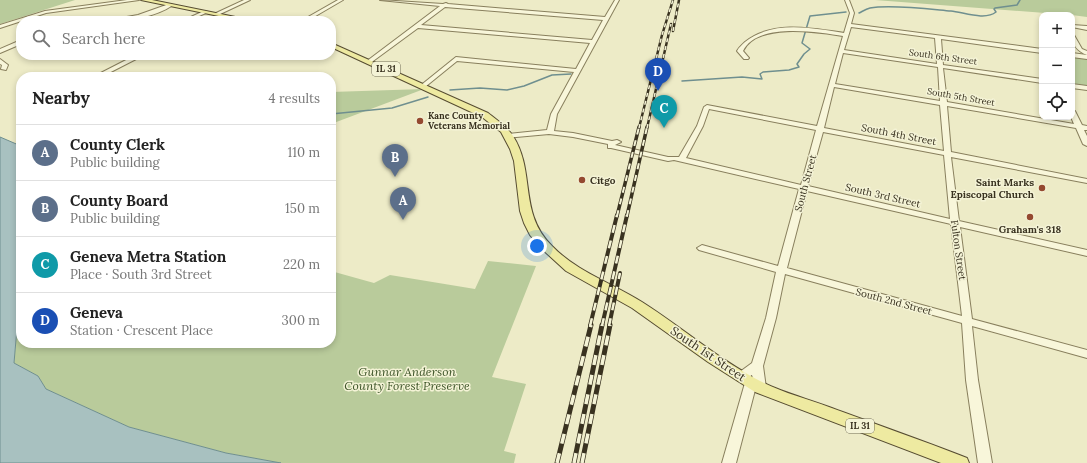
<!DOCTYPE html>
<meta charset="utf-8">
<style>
:root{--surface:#fff;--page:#f6f6f6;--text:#222;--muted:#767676;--line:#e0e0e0;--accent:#0b8043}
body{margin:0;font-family:Lora,serif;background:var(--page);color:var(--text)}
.controls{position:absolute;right:12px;top:12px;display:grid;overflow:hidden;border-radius:8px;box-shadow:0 2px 6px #0003}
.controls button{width:36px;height:36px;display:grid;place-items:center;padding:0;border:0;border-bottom:1px solid var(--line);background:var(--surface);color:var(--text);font:20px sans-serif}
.you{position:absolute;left:537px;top:246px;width:14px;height:14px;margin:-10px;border:3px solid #fff;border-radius:50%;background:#1a73e8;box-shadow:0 0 0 6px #1a73e833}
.badge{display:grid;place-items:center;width:26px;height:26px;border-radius:50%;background:var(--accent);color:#fff;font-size:13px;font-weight:700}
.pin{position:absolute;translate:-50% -33px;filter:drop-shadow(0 1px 2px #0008)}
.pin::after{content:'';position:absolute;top:21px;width:14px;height:12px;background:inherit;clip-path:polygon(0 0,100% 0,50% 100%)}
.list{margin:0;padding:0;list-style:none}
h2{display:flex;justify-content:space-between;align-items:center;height:52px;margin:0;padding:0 16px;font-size:17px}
h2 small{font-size:13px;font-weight:400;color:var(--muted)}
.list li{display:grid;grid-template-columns:26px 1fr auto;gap:12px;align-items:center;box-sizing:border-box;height:56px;padding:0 16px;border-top:1px solid var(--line)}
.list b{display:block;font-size:15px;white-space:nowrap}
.list p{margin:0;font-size:13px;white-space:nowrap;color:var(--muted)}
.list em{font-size:13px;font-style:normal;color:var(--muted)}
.icon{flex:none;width:22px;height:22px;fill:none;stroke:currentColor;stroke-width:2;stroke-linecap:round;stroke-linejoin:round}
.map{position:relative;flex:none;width:1087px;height:463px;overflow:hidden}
.search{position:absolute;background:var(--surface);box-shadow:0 2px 6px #0003;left:16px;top:16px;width:320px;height:44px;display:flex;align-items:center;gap:10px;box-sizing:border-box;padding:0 14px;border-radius:16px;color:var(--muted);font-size:15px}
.panel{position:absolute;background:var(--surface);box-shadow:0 2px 6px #0003;left:16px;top:72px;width:320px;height:276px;border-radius:16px}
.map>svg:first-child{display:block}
</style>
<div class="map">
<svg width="1087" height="463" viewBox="0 0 1087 463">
<rect width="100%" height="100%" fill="#edebc7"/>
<!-- green -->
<g fill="#b9cb9b">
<path d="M0,0h75l-75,24z"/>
<path d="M875,0h212v17l-15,-2z"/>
<path d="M1072,56l15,2v28l-15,-3z"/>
<path d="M424,89l-93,35v-32z"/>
<path d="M488,261l48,5 -44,111 34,7 -22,67 12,3 -2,9h-233l-55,-10 -97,-26 -83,-38 -8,-13 -24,-13 3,-35 4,-13v28h310v-72l43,12 16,-8 85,14z"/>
</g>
<!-- water -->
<path fill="#a8c1c0" stroke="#6f8f8f" d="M0,137l21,9v168l-4,14 -3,35 24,13 8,13 83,38 97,26 55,10h-281z"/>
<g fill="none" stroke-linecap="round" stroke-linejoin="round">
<!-- stream -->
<g stroke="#6f8f8f" stroke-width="1.5">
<path d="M859,13c4,-2 7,-4 11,-5 20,-4 59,1 81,3 12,1 34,10 45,1l-2,-3 1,-1 22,-3 3,-5"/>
<path d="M682,81l60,-4 20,2 -2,-5 3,-2 26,-2 10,-3 -2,-3 7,-10 6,-5 -8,-6 8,-27 36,-4"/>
<path d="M450,90l30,-2 27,2 17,-4 28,-11 19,-1"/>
<path d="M331,114l61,-6 36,-11"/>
</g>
<defs>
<g id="minor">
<path d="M127,0h12l-93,13 -46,15v-3l45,-14z"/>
<path d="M244,0h6l-32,15 -4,-1z"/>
<path d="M338,0h5l-36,21h-6z"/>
<path d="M380,0l63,4 3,-1 2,1 157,13 10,-17h4l-62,114 -3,17 19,2 39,8 5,-1 4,2 -6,3 53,12h11l18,-31 7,-19 3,-2 110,21 26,-90c-26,-4 -86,-14 -100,15l6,7 -1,1h-4l-7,-8c2,-4 5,-6 8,-9 27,-22 67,-14 99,-9l6,-20 -5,-13h4l5,13 -3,11 191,25v4l-101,-14 2,26 99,14v4l-99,-15 4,34 127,22 -3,-7 1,-8 3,2 7,14 5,1v4h-3l3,6v10l-4,-2 -7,-16 -129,-22 4,46 136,27v4l-136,-26 8,64 128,29v6l-127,-29 12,92 115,31v8l-115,-32 6,54 14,83h-14l-12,-83 -4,-57 -177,-49 -9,44 -13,48 3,22 -2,3 -4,2 -5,-3 -19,73h-14l23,-80 2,-3 6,-1 -1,-4 -11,7 -4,-2 -2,-3 2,-3 15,-11 14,-45 10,-46 -77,-22 -2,-2 5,-3 76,21 21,-77 -125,-29 -6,1 -57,-13h-3v-4l-35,-7 -24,-3 -44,4 -1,-2 4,-2 39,-4 4,-16 23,-42 -117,-11 -32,26 -5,-1 36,-29 120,12 14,-26 -172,-15 -49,36 -2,-1v-2l73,-55zM445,7l158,13 -11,20 -171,-15zM851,27l84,11 2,26 -93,-14zM843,53l95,14 2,34 -105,-17zM834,87l106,18 4,46 -120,-23zM709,109l107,21 -15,55 -115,-27 17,-32zM823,132l121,23 6,64 -142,-33zM807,191l144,33 11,92 -175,-48z"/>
<path d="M169,4l4,1c-19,13 -46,16 -69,16l34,-6z"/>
<path d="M204,11l4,1 -20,9h-6z"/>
<path d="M1072,25l15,1v4l-15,-3z"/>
<path d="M1072,34l2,1 8,14 5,2v4c-10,-4 -15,-10 -15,-21z"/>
<path d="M21,40v4l-21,9v-4z"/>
<path d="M1072,53l15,2v4l-15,-2z"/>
<path d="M133,55h6l1,2 -39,20h-8l41,-21z"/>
<path d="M0,59l8,6 -2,5 -5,-1 1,-4 -2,-1z"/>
<path d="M1072,84l15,2v4l-15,-2z"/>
</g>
<g id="major">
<path d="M141,0h11l103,21h-12z"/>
<path d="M331,43l157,70c9,7 19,14 25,23 23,36 5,77 39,110 25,26 60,37 90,56 41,26 78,59 122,81 20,10 44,16 65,24 46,17 92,33 138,51l2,5h-28l-186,-71 -47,-30 -76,-54 -66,-37 -23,-21 -13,-15 -6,-12 -4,-12 -6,-50 -4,-12 -9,-17 -19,-15 -151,-70z"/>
</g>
</defs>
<!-- minor casing -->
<use href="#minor" stroke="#887f5d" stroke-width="2"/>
<!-- major casing -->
<use href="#major" stroke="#564c31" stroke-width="2"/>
<!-- minor -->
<use href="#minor" fill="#f8f6da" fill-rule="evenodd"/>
<!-- major -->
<use href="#major" fill="#eeeaa1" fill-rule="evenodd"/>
<defs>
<g id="rail-far3">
<path d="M673,31l6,-31"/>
<path d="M639,128l23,-93 11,-35"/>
<path d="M647,128l24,-104"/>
</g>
<g id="rail-far2">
<path d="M617,216l22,-89"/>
<path d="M627,216l20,-89"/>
</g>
<g id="rail-far1">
<path d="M590,326l27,-111"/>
<path d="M602,326l25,-111"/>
<path d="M609,326l11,-53"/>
</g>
<g id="rail">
<path d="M557,463l34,-138"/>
<path d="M574,463l28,-138"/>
<path d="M582,463l28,-138"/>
</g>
</defs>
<!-- rail-far3 casing -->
<use href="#rail-far3" stroke="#393220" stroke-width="2.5"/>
<!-- rail-far2 casing -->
<use href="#rail-far2" stroke="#393220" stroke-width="3.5"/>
<!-- rail-far1 casing -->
<use href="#rail-far1" stroke="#393220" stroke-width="4"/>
<!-- rail casing -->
<use href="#rail" stroke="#393220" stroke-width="5"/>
<!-- rail-far3 -->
<use href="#rail-far3" stroke="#f4f3d6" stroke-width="1.5" stroke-dasharray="4" stroke-linecap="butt"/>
<!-- rail-far2 -->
<use href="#rail-far2" stroke="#f4f3d6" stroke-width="2" stroke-dasharray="6" stroke-linecap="butt"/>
<!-- rail-far1 -->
<use href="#rail-far1" stroke="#f4f3d6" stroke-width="2.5" stroke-dasharray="8" stroke-linecap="butt"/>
<!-- rail -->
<use href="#rail" stroke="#f4f3d6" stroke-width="3.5" stroke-dasharray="10" stroke-linecap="butt"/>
</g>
<!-- markers -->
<g fill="#944930" stroke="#f4f3d6" stroke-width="1.5">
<circle cx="420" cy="121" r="4"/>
<circle cx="582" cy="180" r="4"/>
<circle cx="1042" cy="188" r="4"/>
<circle cx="1030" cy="217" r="4"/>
</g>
<g text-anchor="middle" stroke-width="3" stroke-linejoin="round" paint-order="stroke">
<!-- far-street labels -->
<g font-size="9" fill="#393220" stroke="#f4f3d6">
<text transform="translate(943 57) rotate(8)" y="3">South 6th Street</text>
<text transform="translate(961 97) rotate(10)" y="3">South 5th Street</text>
</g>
<!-- shield labels -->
<g fill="#f4f3d6" stroke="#716c57" stroke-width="1">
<rect x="372" y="62" width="28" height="14" rx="3"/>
<rect x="846" y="419" width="28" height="14" rx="3"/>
</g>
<g font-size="9" font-weight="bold" fill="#393220">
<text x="386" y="72">IL 31</text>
<text x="860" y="429">IL 31</text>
</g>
<!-- far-poi labels -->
<g font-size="9" font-weight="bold" fill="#393220" stroke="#f4f3d6" text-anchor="start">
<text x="428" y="119">Kane County<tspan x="428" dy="10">Veterans Memorial</tspan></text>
</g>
<!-- street labels -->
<g font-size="10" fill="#393220" stroke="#f4f3d6">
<text transform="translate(899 134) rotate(11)" y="4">South 4th Street</text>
<text transform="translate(805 183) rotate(-75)" y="4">South Street</text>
<text transform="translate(883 195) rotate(13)" y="4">South 3rd Street</text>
<text transform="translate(959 250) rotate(82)" y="4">Fulton Street</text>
<text transform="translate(894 301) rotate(15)" y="4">South 2nd Street</text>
</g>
<!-- poi labels -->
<g font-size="10" font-weight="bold" fill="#393220" stroke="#f4f3d6" text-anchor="start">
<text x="590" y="184">Citgo</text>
<text x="1034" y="186" text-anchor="end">Saint Marks<tspan x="1034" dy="12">Episcopal Church</tspan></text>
<text x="1030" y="233" text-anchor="middle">Graham's 318</text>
</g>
<!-- near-street labels -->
<g font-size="12" fill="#393220" stroke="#f4f3d6">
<text transform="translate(708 354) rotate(34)" y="4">South 1st Street</text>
</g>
<!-- near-park labels -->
<g font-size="12" font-style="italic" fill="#3d5428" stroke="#f4f3d6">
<text x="407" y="376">Gunnar Anderson<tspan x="407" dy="14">County Forest Preserve</tspan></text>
</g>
</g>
</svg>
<div class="controls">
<button>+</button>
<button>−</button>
<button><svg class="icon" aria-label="locate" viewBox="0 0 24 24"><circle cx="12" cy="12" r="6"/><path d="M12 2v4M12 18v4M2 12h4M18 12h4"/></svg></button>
</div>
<div class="you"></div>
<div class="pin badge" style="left:403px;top:220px;background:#5c6f8a">A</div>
<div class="pin badge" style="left:395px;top:177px;background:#5c6f8a">B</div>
<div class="pin badge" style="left:664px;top:128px;background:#0f9aa8">C</div>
<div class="pin badge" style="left:658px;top:91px;background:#1a4fb4">D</div>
<div class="search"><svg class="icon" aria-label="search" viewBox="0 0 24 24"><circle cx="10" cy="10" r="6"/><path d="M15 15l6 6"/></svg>Search here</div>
<section class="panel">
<h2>Nearby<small>4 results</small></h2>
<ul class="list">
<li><span class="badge" style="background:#5c6f8a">A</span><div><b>County Clerk</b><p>Public building</p></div><em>110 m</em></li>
<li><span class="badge" style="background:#5c6f8a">B</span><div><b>County Board</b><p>Public building</p></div><em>150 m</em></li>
<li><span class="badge" style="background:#0f9aa8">C</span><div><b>Geneva Metra Station</b><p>Place · South 3rd Street</p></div><em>220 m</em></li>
<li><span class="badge" style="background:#1a4fb4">D</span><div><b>Geneva</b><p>Station · Crescent Place</p></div><em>300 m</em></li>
</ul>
</section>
</div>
